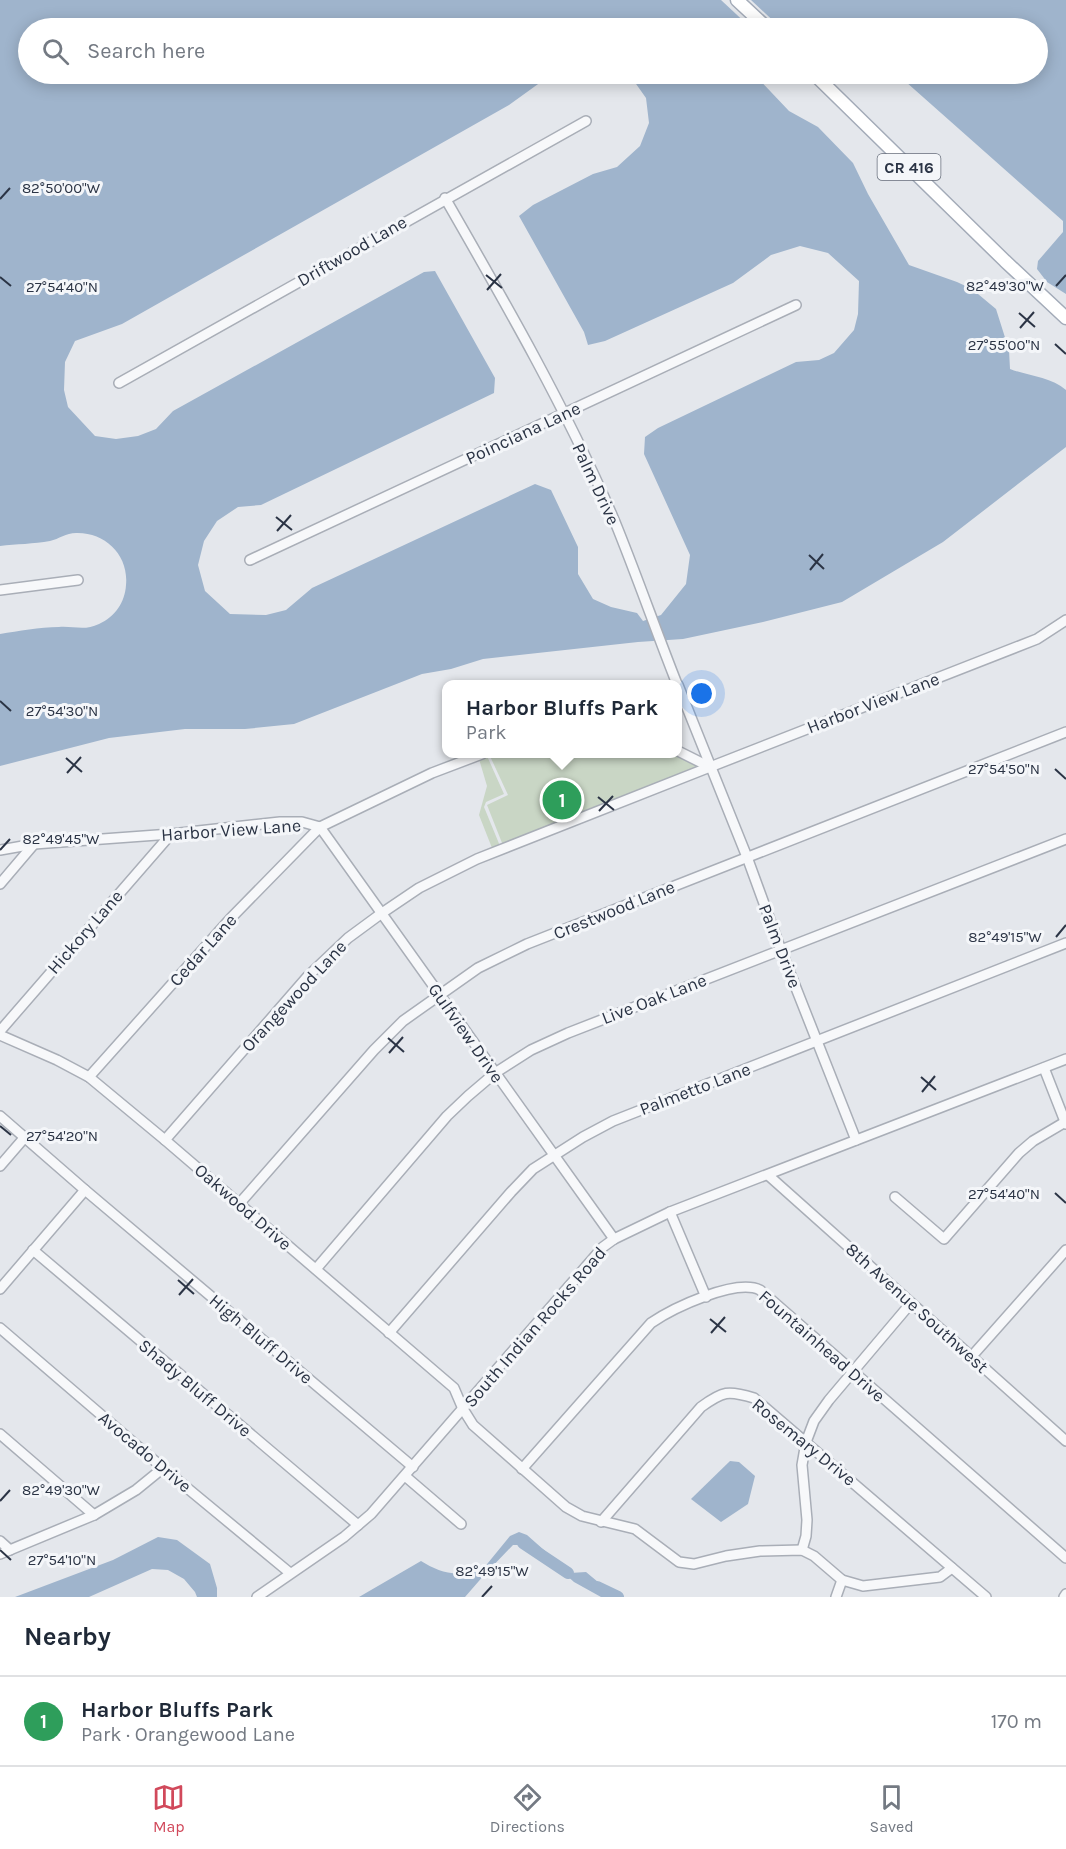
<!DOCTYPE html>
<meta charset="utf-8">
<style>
:root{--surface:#fff;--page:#f2f2f3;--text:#1f2937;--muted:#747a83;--line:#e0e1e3;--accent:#d1495b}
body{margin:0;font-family:Karla,sans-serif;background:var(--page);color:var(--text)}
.you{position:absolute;left:702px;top:694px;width:21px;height:21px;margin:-15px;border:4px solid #fff;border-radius:50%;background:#1a73e8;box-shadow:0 0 0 9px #1a73e833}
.badge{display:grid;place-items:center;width:39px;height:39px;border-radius:50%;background:var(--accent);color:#fff;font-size:20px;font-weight:700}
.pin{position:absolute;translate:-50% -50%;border:3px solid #fff;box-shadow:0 2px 6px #0006}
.popup{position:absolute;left:442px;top:680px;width:240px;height:78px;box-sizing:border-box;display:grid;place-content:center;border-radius:12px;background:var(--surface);filter:drop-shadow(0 2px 4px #0005);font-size:20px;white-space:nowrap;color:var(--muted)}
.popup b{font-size:22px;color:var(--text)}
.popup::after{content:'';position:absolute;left:50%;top:100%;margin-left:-12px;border:12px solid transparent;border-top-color:var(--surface)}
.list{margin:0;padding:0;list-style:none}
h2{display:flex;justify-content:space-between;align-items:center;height:78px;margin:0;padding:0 24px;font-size:26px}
h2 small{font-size:20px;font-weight:400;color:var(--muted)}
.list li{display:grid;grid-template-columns:39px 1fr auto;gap:18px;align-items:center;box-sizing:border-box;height:90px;padding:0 24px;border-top:2px solid var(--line)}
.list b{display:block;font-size:22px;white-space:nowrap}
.list p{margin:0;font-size:20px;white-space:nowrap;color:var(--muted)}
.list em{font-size:20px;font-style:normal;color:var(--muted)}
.icon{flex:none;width:33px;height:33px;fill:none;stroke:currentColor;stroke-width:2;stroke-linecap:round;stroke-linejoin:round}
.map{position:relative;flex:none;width:1066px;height:1597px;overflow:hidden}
.search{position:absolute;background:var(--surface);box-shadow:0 3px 15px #0003;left:18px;right:18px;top:18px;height:66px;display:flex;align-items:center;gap:15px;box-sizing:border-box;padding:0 21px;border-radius:33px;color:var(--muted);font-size:22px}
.sheet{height:168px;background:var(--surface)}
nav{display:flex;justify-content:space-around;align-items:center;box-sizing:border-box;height:84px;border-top:2px solid var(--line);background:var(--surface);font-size:16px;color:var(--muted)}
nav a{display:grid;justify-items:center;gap:3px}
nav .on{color:var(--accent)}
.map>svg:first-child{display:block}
</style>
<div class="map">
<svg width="1066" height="1597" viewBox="0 0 1066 1597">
<rect width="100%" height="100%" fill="#e4e7ec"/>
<!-- green -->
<g fill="#c9d6c5">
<path d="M489,754h189l32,13 -206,81 -17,-43 21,-10z"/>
<path d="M487,756l17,38 -18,8 -2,5 16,39 -8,2 -13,-33 8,-29 -8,-27z"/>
</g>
<!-- water -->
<g fill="#9fb4cc">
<path d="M0,0h1066v294l-19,-12 -10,-13 1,-8 25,-29v-11l-166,-147h141v-46h-1010v46h524l-43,31 -387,219 -47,17 -10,21 -1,28 4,17 27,29 21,3 22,-3 18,-7 17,-18 251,-139 11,-1 60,107 -1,15 -233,112 -23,2 -21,14 -13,20 -6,24 7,26 25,23 36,1 20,-5 26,-22 223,-104 16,6 27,57v27l15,25 18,8 26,6 6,8 18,-6 25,-31 4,-29 -46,-101 1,-17 13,-9 138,-66 23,-2 15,-7 20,-23 4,-16 1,-33 -31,-28 -28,-7 -29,9 -38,28 -128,58 -17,4 -4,-13 -65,-116 14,-11 60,-31 24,-7 23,-21 9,-23 -3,-25 -17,-24h125l35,37 29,16 35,36 15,31 41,71 48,17 15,7 24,20 13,41 1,19c18,7 41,8 56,21v57l-123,95 -101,60 -79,20 -80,17 -45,3 -155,17 -32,10 -29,5 -128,50 -49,5h-60l-76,9 -109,28v-132c19,-3 39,-7 59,-7 15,-1 26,4 40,-3 16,-7 26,-22 27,-39 3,-30 -21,-53 -50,-52 -10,0 -17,6 -26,8 -16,3 -34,3 -50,5z"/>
<path d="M730,1461l9,1 16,14 -7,28 -27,18 -30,-23z"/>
<path d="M519,1532l8,3 43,38 16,-1 30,25h-15l-27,-15 -29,-26 -19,-11h-13l-25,26 -5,-2 27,-33z"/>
<path d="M158,1537l19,3 33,24 7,24v9h-20l-2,-5 -11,-13 -16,-9 -16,-1 -63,28h-74l98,-37z"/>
<path d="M421,1561c17,11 37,17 56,8l8,5 -20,23h-106z"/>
</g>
<!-- pier -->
<path fill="#e4e7ec" d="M721,0h30l30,28h-30z"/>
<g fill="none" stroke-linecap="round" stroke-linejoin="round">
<!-- river -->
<g stroke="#9fb4cc" stroke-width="12">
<path d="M523,1543l45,30"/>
<path d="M597,1587l21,10"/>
</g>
<defs>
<g id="minor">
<path d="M445,198c61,106 122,212 170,324 22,54 41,109 62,162"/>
<path d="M119,383l467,-262"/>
<path d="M250,560l546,-255"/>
<path d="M0,590l78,-10"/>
<path d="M678,685l69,172 34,93 75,190"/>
<path d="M678,751l32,16 327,-128 29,-19"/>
<path d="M0,850l34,-6 137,-10 109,-12h22l18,5 112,-54 50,-19"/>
<path d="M0,884l34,-40"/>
<path d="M0,1031l171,-197"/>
<path d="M0,1035l57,25 32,17 76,63 289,248 9,21 10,16 93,82 16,9 53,13 44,33 15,2 32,-8 34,-5 42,-1 12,6 28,24 21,6 77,-9 12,-9"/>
<path d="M1044,1068l22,56"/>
<path d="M89,1077l141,-158 90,-92 294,412"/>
<path d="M0,1116l85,74 328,277"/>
<path d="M165,1140l143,-164 40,-38 34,-25 37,-25 58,-29 233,-92"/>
<path d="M0,1166l25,-29"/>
<path d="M768,1175l298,266"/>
<path d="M895,1197l49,42 75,-86 14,-12 32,-19"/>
<path d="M239,1204l135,-154 29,-29 75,-53 49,-24 539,-212"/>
<path d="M670,1212l36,85"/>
<path d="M33,1250l325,275"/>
<path d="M316,1269l131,-153 21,-20 27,-23 36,-23 37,-17 498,-194"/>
<path d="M0,1289l85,-99"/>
<path d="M0,1328l163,140 127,105"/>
<path d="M389,1333l122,-141 22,-23 50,-32 30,-16 453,-178"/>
<path d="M972,1356l94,-106"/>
<path d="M0,1434l94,81"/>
<path d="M522,1469l129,-146c22,-15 85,-45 109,-33l306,268"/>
<path d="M405,1476l56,48"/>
<path d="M601,1522l100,-115c22,-16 27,-17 53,-9l232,199"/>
<path d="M0,1541l10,9"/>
<path d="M802,1550l4,-14 1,-16 -5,-55 4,-23 8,-21 15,-21 82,-97"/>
<path d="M0,1554l94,-39 42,-25 27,-22"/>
<path d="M257,1597l87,-60 27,-23 232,-267 11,-8 56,-27 396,-153"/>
<path d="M836,1597l6,-17"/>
<path d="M1064,1597l2,-3"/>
</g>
<g id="major">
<path d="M737,0l30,28"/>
<path d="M814,74l191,187 61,57"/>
</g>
</defs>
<!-- minor casing -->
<use href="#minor" stroke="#a9aeb7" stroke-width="12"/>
<!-- major casing -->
<use href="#major" stroke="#a3abb8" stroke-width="15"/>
<!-- minor -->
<use href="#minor" stroke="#f7f8fa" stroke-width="9"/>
<!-- major -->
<use href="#major" stroke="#fff" stroke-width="12"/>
</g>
<!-- ticks -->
<path fill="none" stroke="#2b3445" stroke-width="2" d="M0,199l10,-11M486,275l16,13M0,277l11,9M1056,286l10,-11M487,290l14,-16M1019,313l16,14M1020,328l14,-16M1055,344l11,10M276,517l16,13M277,531l14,-16M809,555l15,14M810,570l13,-16M0,701l11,10M66,758l16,14M1055,769l11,10M67,773l14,-16M598,797l16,13M599,811l14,-15M0,850l10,-11M1056,937l10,-12M388,1038l16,14M389,1053l14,-16M921,1077l15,13M922,1092l13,-16M0,1126l11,9M1055,1193l11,10M178,1280l16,14M179,1295l14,-16M710,1319l16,13M711,1333l14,-16M0,1501l10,-11M0,1550l11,10M482,1597l10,-11"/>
<g text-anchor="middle" stroke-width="6" stroke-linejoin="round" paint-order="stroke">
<!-- shield labels -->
<rect fill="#f4f6f9" stroke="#676e7b" stroke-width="1.5" x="877.5" y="154" width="63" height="26" rx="4.5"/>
<g font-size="16" font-weight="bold" fill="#2b3445">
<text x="909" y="173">CR 416</text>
</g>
<!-- street labels -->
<g font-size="18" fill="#2b3445" stroke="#f4f6f9">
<text transform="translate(352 251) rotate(-30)" y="6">Driftwood Lane</text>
<text transform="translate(523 433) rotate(-25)" y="6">Poinciana Lane</text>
<text transform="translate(596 484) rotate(65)" y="6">Palm Drive</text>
<text transform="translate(873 703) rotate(-21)" y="6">Harbor View Lane</text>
<text transform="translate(231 830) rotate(-4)" y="6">Harbor View Lane</text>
<text transform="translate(614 910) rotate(-22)" y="6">Crestwood Lane</text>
<text transform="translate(85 932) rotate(-49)" y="6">Hickory Lane</text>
<text transform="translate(780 946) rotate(69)" y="6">Palm Drive</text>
<text transform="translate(203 950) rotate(-48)" y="6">Cedar Lane</text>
<text transform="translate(294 996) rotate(-47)" y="6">Orangewood Lane</text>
<text transform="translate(654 999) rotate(-21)" y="6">Live Oak Lane</text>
<text transform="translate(466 1033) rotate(55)" y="6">Gulfview Drive</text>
<text transform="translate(695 1089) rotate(-21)" y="6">Palmetto Lane</text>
<text transform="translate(243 1207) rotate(41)" y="6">Oakwood Drive</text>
<text transform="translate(917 1308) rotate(42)" y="6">8th Avenue Southwest</text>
<text transform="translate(535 1327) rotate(-49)" y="6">South Indian Rocks Road</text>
<text transform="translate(261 1339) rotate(40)" y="6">High Bluff Drive</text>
<text transform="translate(822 1346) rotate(41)" y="6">Fountainhead Drive</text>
<text transform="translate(195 1388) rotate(40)" y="6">Shady Bluff Drive</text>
<text transform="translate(804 1442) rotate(39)" y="6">Rosemary Drive</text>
<text transform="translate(145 1452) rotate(40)" y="6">Avocado Drive</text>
</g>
</g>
<g font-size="15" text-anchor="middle" fill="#2b3445" stroke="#f4f6f9" stroke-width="6" stroke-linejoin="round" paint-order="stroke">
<text x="61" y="193">82°50'00"W</text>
<text x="1005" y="291">82°49'30"W</text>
<text x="62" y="292">27°54'40"N</text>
<text x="1004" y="350">27°55'00"N</text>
<text x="62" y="716">27°54'30"N</text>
<text x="1004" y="774">27°54'50"N</text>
<text x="61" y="844">82°49'45"W</text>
<text x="1005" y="942">82°49'15"W</text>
<text x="62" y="1141">27°54'20"N</text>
<text x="1004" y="1199">27°54'40"N</text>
<text x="61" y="1495">82°49'30"W</text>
<text x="62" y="1565">27°54'10"N</text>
<text x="492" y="1576">82°49'15"W</text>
</g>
</svg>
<div class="you"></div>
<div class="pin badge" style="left:562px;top:800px;background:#2e9e5b">1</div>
<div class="popup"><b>Harbor Bluffs Park</b>Park</div>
<div class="search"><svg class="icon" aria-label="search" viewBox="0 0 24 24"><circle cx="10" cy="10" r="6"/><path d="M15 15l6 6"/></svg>Search here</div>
</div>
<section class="sheet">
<h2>Nearby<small></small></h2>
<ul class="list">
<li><span class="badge" style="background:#2e9e5b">1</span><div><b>Harbor Bluffs Park</b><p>Park · Orangewood Lane</p></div><em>170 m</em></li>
</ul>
</section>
<nav>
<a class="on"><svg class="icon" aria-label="map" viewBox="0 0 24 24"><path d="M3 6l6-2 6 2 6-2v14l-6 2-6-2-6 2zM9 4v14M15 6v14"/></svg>Map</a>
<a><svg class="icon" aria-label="directions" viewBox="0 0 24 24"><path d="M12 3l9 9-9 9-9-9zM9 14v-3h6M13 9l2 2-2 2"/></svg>Directions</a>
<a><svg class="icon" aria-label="saved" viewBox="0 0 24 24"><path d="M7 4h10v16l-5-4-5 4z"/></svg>Saved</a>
</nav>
